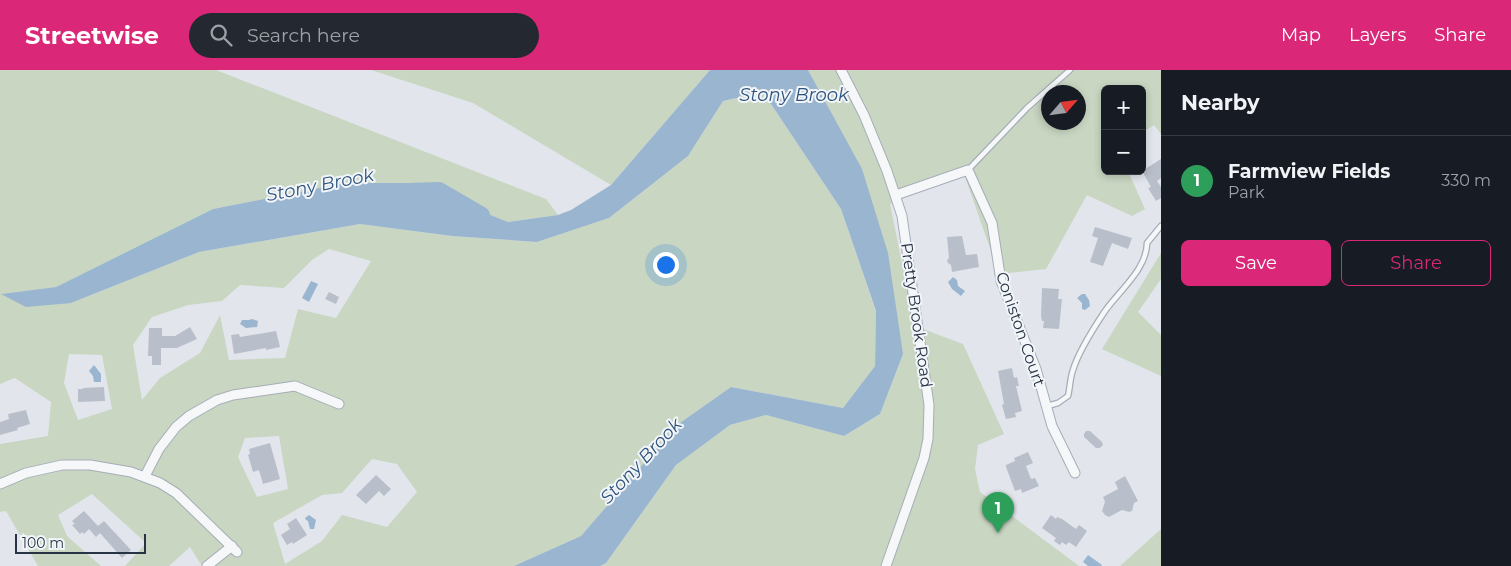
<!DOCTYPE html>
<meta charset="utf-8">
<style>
:root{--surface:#171b24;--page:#242831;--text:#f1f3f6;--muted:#9ea1a6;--line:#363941;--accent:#db2777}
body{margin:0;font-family:Montserrat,sans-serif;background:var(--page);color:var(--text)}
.controls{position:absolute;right:15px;top:15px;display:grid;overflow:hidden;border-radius:8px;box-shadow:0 2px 8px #0003}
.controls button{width:45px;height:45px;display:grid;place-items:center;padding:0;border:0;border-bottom:1px solid var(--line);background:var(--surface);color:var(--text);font:25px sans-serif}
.compass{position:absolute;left:1041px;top:15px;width:45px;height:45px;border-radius:50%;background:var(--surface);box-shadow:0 2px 8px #0003;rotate:62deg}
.scale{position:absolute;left:15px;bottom:12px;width:131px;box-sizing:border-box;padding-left:5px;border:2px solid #283445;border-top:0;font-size:14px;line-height:18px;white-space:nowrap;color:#283445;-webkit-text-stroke:4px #f2f5f9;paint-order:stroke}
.you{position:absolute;left:665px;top:194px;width:18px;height:18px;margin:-12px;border:4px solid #fff;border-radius:50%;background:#1a73e8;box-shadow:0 0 0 8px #1a73e833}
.badge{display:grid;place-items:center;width:32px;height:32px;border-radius:50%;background:var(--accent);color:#fff;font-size:16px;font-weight:700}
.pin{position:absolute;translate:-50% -41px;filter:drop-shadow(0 1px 2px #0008)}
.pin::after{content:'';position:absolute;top:26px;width:18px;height:15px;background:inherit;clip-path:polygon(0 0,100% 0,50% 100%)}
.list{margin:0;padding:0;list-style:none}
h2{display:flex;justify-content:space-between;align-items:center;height:65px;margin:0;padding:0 20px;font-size:21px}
h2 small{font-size:16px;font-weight:400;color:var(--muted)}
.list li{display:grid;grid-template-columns:32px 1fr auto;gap:15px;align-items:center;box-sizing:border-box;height:90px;padding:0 20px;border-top:1px solid var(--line)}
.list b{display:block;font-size:19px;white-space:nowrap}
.list p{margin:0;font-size:16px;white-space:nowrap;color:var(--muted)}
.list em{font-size:16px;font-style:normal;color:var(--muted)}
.actions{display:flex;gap:10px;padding:15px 20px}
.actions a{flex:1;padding:11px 0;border:1px solid var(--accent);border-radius:8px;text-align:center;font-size:18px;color:var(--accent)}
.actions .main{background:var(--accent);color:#fff}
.icon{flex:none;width:28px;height:28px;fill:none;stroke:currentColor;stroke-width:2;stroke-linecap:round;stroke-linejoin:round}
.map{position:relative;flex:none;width:1161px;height:496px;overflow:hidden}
header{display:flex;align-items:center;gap:30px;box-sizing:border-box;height:70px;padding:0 25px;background:var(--accent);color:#fff}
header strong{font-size:24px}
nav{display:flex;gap:28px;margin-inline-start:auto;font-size:18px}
.search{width:350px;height:45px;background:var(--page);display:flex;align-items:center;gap:12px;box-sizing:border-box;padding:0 18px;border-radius:28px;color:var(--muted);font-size:19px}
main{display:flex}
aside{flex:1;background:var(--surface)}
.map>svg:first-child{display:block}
</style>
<header>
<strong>Streetwise</strong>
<div class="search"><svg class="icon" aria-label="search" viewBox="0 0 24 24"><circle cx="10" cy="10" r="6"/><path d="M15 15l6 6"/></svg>Search here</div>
<nav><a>Map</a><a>Layers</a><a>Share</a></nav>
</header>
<main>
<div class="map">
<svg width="1161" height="496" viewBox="0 0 1161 496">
<rect width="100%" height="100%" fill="#e2e6ec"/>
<!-- green -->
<g fill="#c8d6c2" fill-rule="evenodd">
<path d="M0,0h216l330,129 12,16 -50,7 -97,-39h-66l-132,26 -157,78 -54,7 69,9 128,-51 161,-28 92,12 85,6 72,-24 79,-62 35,-55 40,-9 78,117 35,103 -1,54 -32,42 -112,-21 -54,38 -96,111 -67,30h-312l-12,-19 -21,19h-44l21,-23 -54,-49 -34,21 9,21 34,30h-63l-32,-55 -6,1v-68l48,-8 3,-34 -36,-24 -15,6zM329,179l42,12 -35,57 -38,-9 -13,49 -56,2 -9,-45 -20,38 -40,25 -18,22 -9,-55 19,-28 36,-12 34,-4 18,-16 44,3 28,-28zM69,284l33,1 10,54 -34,11 -14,-37zM279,366l9,53 -31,8 -19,-40 7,-19zM372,389l25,5 20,28 -30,35 -45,-12 -20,26 -37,23 -12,-41 49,-28 20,-2z"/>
<path d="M371,0h339l-99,115 -138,-82z"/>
<path d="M808,0h353v64l-7,-9 -12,8v-44h-37v82h23l17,38 -13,7 -45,-21 -41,74 -47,5 -36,-103 -73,33 25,122 48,18 41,90 -26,11 -3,24 5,23 99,74h-479l6,-3 70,-98 54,-40 36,-10 78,21 36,-22 23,-60 -42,-185zM1048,22h30v30h-30z"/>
<path d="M1161,183v26l-23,33 23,23v41l-59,-27z"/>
<path d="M1161,459v37h-41z"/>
</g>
<!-- water -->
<g fill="#9ab5cf">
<path d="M710,0h98l54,99 26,84 15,101 -23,60 -36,22 -78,-21 -36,10 -54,40 -70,98 -6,3h-86l67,-30 96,-111 54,-38 112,21 32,-42 1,-55 -35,-102 -78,-117 -40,9 -35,55 -79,62 -72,24 -85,-6 -92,-12 -161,28 -128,51 -45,4 -25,-13 55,-7 157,-78 132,-26h66l97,39 50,-7 13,-5 40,-25z"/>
<path d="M953,207l4,3 1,6 7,5 -4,5 -9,-7 -4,-7z"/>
<path d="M311,211l7,3 -9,18 -7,-4z"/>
<path d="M1082,224h3l4,6 1,6 -5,4 -3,-1v-6l-5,-5z"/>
<path d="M252,249l6,2 -1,6 -11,1 -6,-4 2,-4h7z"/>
<path d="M94,295l7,9v8h-7l-1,-6 -4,-5z"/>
<path d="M309,445l7,5 -2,9h-4l-2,-8 -2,-1 -1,-2z"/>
<path d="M1088,485l14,10 -1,1h-13l-5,-4z"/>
</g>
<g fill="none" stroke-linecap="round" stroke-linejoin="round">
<!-- river -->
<path stroke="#9ab5cf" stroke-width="16" d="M408,121l31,-1 43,25"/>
</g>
<!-- building -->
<g fill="#b9bfca">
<path d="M1161,89v19l-4,3 4,6v11l-5,3 -8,-13 3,-1 -9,-16z"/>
<path d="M1095,157l37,11 -4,11 -16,-6 -9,23 -13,-4 8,-24 -6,-2z"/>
<path d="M962,166l4,19 11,-1 2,13 -27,5 -1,-7 -3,-2 -1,-3 2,-2 -2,-21z"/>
<path d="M1042,218l17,1 -1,10h4l-3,30 -16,-1 1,-7h-2l-1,-5z"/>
<path d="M329,222l10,5 -3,7 -11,-5z"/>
<path d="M190,257l7,12 -20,9h-16v17h-9v-9h-4l1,-28h13v8h13z"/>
<path d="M276,261l4,16 -14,3v-2l-32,6 -3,-19 8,-1 1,3z"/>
<path d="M1012,298l2,10 3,-1 2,9h-3l6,25 -7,2 1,4 -10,2 -4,-14 2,-1 -6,-33z"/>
<path d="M104,317l1,14 -27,1v-13h5v-1z"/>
<path d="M26,340l4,14 -13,4 1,2 -18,5v-13l9,-3 -1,-5z"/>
<path d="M1086,361h4l12,11 1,3 -3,3h-4l-12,-11v-3z"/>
<path d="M270,373l10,36 -17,5 -4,-14 -6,2 -5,-17 2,-1 -1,-5z"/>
<path d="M1028,382l5,11 -7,3 5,13 4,-1 4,8 -17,7 -1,-4 -6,2 -9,-24v-2l9,-4 -1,-3z"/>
<path d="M376,405l15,14 -7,7 -5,-5 -13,13 -10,-9z"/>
<path d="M1125,406l13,25 -4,2 -2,8 -3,1 -7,-2 -13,7 -4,-2 -3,-4 3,-9 -2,-5 15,-8 -3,-7z"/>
<path d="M84,441l14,15 6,-5 27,29 -9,8 -22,-25 -4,4 -7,-8 -5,5 -2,-2 -2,2 -8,-9 3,-1 -3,-3z"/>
<path d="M1051,445l5,4 1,-2 5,2 14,10 3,-4 8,6 -11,16 -7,-5 -3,3 -4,-3 -2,3 -6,-4 2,-3 -14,-10z"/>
<path d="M296,448l11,17 -14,9 -1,-2 -5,3 -6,-10 9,-6 -3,-5z"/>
</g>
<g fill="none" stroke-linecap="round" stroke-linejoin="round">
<defs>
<g id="service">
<path d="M968,100l59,-62 43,-38"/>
<path d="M1047,336l11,-3 10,-7c2,-8 2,-18 5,-26 5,-17 22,-44 32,-59 14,-20 42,-42 42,-68l14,-17"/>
</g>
<g id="minor">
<path d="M841,0l23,45 23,56 15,45 27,189 -1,34 -4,19 -38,108"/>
<path d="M896,125l72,-25 24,53 9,58 35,88 16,57 23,47"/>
<path d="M145,406l14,-27 17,-22 13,-11 28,-16 16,-5 62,-9 44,18"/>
<path d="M0,414l26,-11 36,-8h28l41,7 29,11 16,10 61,59"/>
<path d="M207,496l25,-20"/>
</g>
</defs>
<!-- service casing -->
<use href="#service" stroke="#a6adb7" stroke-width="7"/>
<!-- minor casing -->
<use href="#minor" stroke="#a6adb7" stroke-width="11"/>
<!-- service -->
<use href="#service" stroke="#f5f7f9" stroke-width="4.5"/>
<!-- minor -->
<use href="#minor" stroke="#f5f7f9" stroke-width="9"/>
</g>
<g text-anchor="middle" stroke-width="4" stroke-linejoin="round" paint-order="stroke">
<!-- street labels -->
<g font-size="16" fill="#283445" stroke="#f2f5f9">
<text transform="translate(917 245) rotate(82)" y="6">Pretty Brook Road</text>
<text transform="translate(1021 259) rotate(71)" y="6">Coniston Court</text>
</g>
<!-- water labels -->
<g font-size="18" font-style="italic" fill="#2e547d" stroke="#f2f5f9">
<text x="794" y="31">Stony Brook</text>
<text transform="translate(320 115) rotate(-11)" y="6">Stony Brook</text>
<text transform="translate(641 391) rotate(-47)" y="6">Stony Brook</text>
</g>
</g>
</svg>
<div class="controls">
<button>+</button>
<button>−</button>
</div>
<svg class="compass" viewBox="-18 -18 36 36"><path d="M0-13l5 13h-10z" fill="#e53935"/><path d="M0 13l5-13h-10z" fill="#9ea1a6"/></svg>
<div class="scale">100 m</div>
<div class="you"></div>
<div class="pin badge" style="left:998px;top:463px;background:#2e9e5b">1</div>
</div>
<aside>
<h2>Nearby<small></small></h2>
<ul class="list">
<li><span class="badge" style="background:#2e9e5b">1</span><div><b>Farmview Fields</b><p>Park</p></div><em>330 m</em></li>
</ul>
<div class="actions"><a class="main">Save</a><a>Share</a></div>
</aside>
</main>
